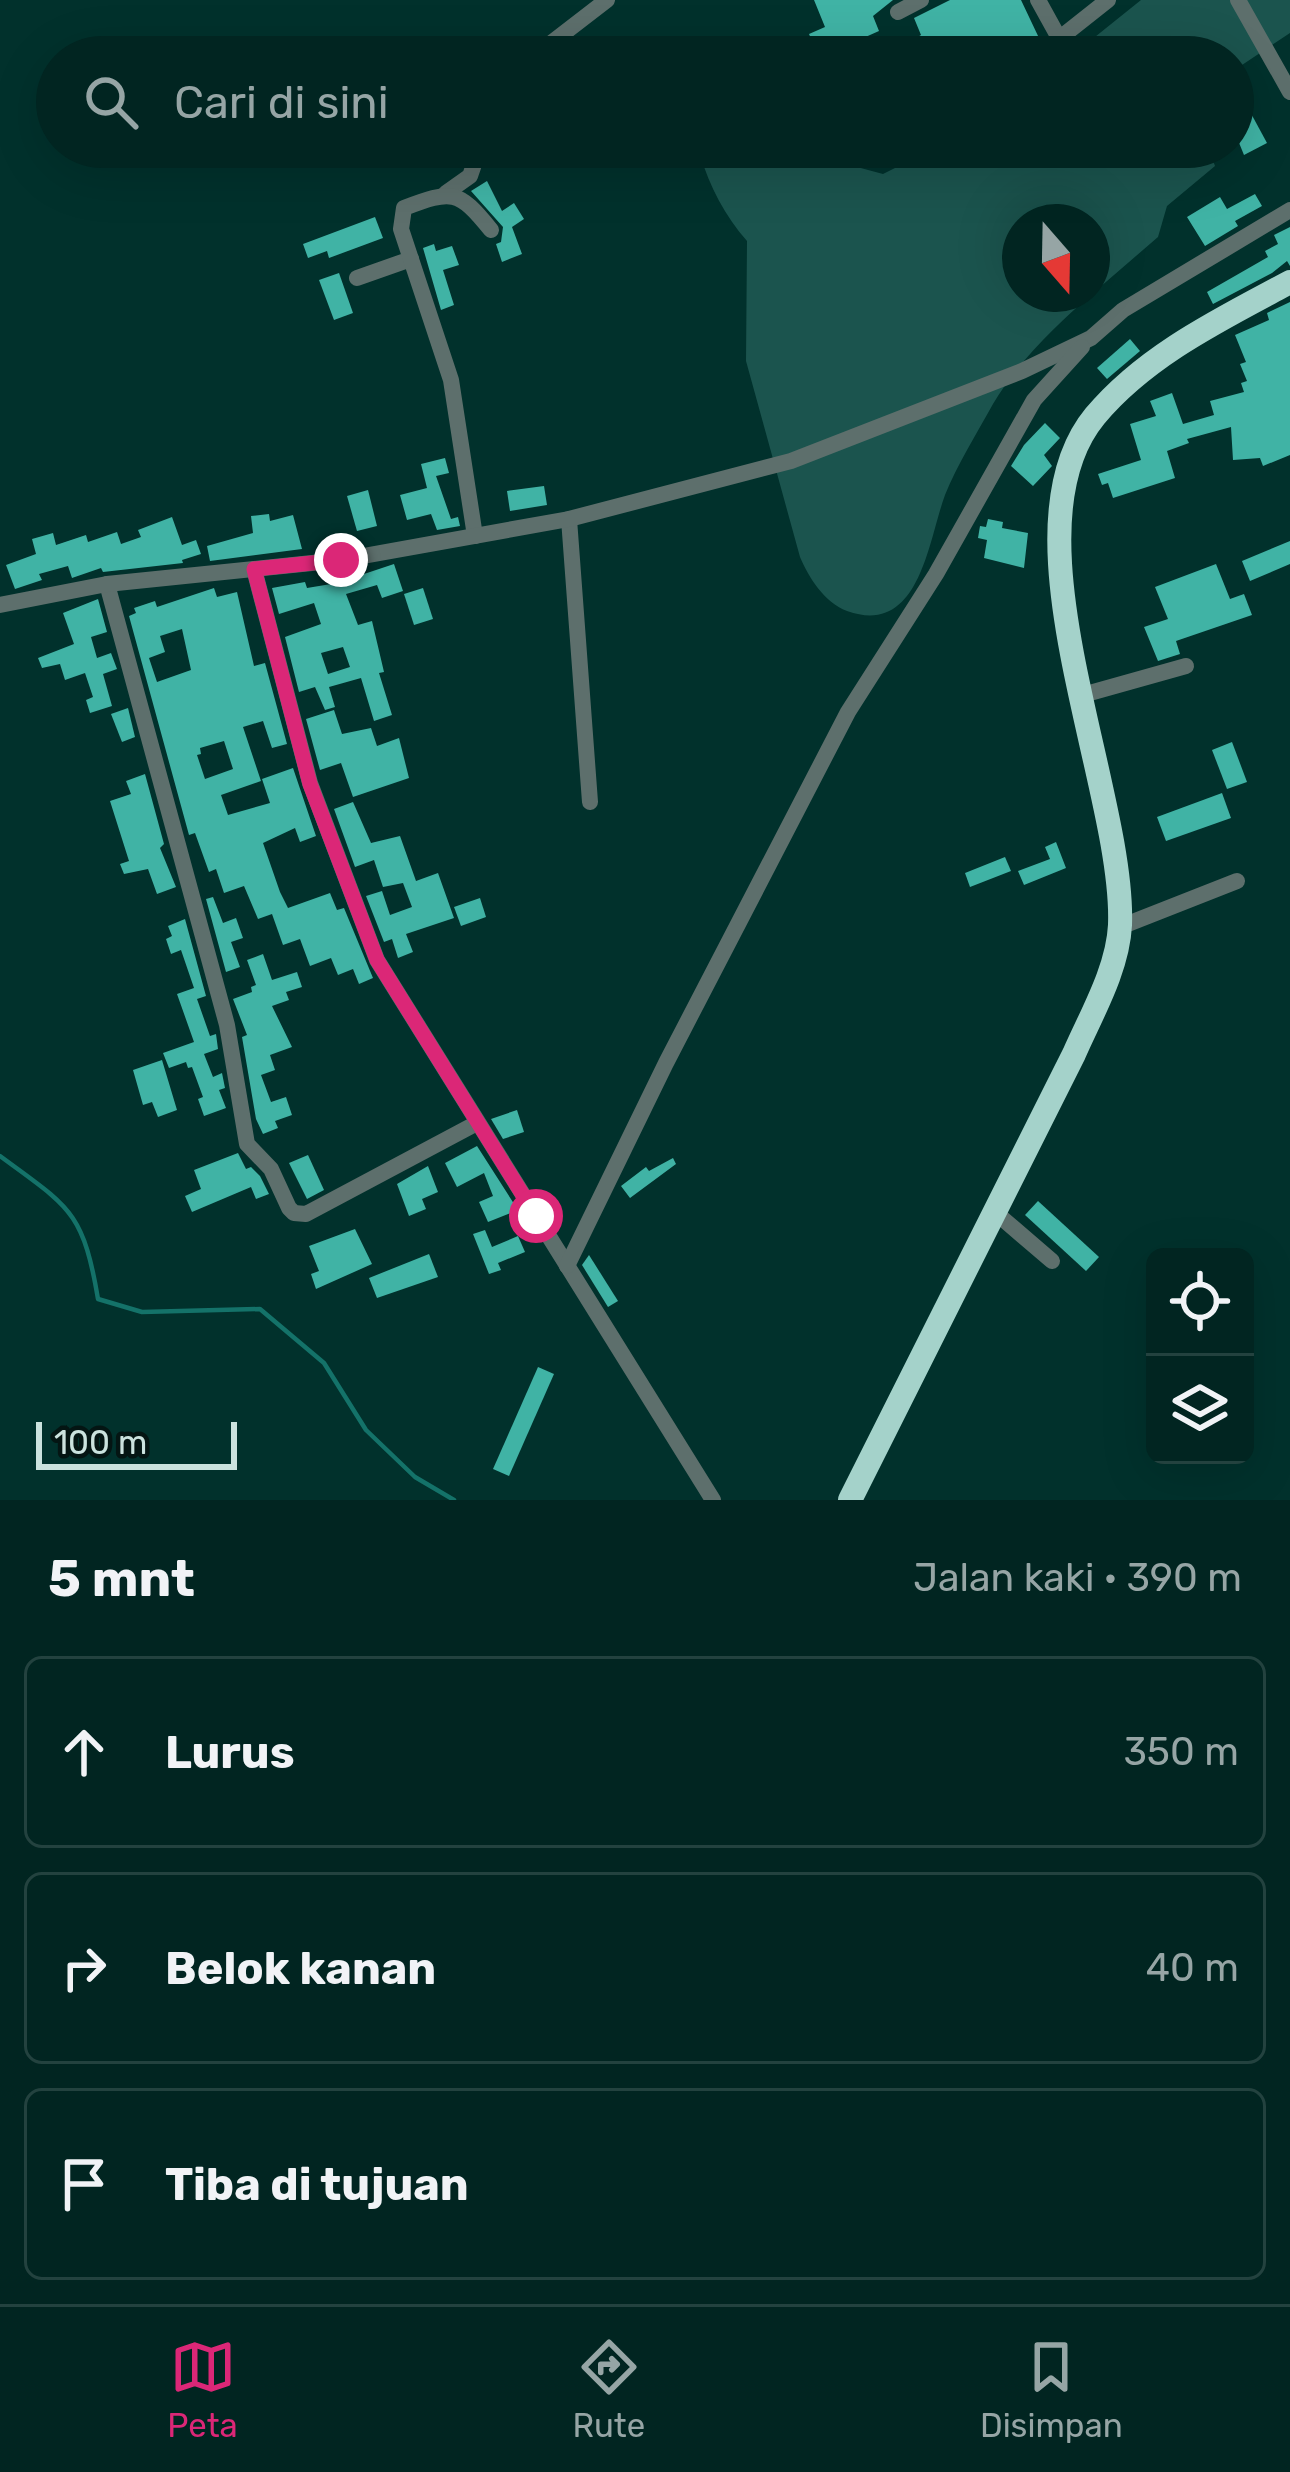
<!DOCTYPE html>
<html lang="id">
<meta charset="utf-8">
<style>
:root{--surface:#012521;--page:#0b2d2a;--text:#f1f3f6;--muted:#96a5a5;--line:#23423f;--accent:#db2777}
body{margin:0;font-family:Rubik,sans-serif;background:var(--page);color:var(--text)}
.controls{position:absolute;right:36px;bottom:36px;display:grid;overflow:hidden;border-radius:18px;box-shadow:0 12px 48px #0002}
.controls button{width:108px;height:108px;display:grid;place-items:center;padding:0;border:0;border-bottom:3px solid var(--line);background:var(--surface);color:var(--text);font:60px sans-serif}
.compass{position:absolute;left:1002px;top:204px;width:108px;height:108px;border-radius:50%;background:var(--surface);box-shadow:0 12px 48px #0002;rotate:160deg}
.scale{position:absolute;left:36px;bottom:30px;width:201px;box-sizing:border-box;padding-left:12px;border:6px solid #cbe2de;border-top:0;font-size:33px;line-height:42px;white-space:nowrap;color:#cbe2de;-webkit-text-stroke:9px #041513;paint-order:stroke}
.stop{position:absolute;width:36px;height:36px;margin:-27px;border:9px solid #db2777;border-radius:50%;background:#fff}
.stop.end{background:#db2777;border-color:#fff;box-shadow:0 3px 12px #0008}
.list{margin:0;padding:0;list-style:none}
h2{display:flex;justify-content:space-between;align-items:center;height:156px;margin:0;padding:0 48px;font-size:51px}
h2 small{font-size:39px;font-weight:400;color:var(--muted)}
.list li{display:grid;grid-template-columns:78px 1fr auto;gap:36px;align-items:center;box-sizing:border-box;height:192px;margin:0 24px 24px;padding:0 24px;border:3px solid var(--line);border-radius:18px}
.list b{display:block;font-size:45px;white-space:nowrap}
.list em{font-size:39px;font-style:normal;color:var(--muted)}
.icon{flex:none;width:66px;height:66px;fill:none;stroke:currentColor;stroke-width:2;stroke-linecap:round;stroke-linejoin:round}
.map{position:relative;flex:none;width:1290px;height:1500px;overflow:hidden}
.search{position:absolute;background:var(--surface);box-shadow:0 12px 48px #0002;left:36px;right:36px;top:36px;height:132px;display:flex;align-items:center;gap:30px;box-sizing:border-box;padding:0 42px;border-radius:66px;color:var(--muted);font-size:45px}
.sheet{height:804px;background:var(--surface)}
nav{display:flex;justify-content:space-around;align-items:center;box-sizing:border-box;height:168px;border-top:3px solid var(--line);background:var(--surface);font-size:33px;color:var(--muted)}
nav a{display:grid;justify-items:center;gap:6px}
nav .on{color:var(--accent)}
.map>svg:first-child{display:block}
</style>
<div class="map">
<svg width="1290" height="1500" viewBox="0 0 1290 1500">
<rect width="100%" height="100%" fill="#01312c"/>
<!-- green -->
<g fill="#1b544e">
<path d="M1141,0h149v33l-57,38v-14h-163z"/>
<path d="M705,147h116l36,20 26,7 54,-27h271l7,19 -48,40 -9,31 -66,57v-72h-72v72h72c-36,31 -75,69 -99,110 -16,29 -36,61 -48,91 -17,46 -25,142 -98,116 -23,-9 -38,-33 -47,-54l-54,-196 1,-120c-22,-25 -37,-54 -47,-86z"/>
</g>
<g fill="none" stroke-linecap="round" stroke-linejoin="round">
<!-- stream -->
<path stroke="#147269" stroke-width="4.5" d="M0,1156c69,51 83,54 98,143l44,13 118,-3 64,54 42,67 49,47 39,23"/>
</g>
<!-- building -->
<g fill="#40b3a5" fill-rule="evenodd">
<path d="M814,0h79l-20,16 6,15 -18,8 8,18h-50l-10,-23 16,-7z"/>
<path d="M950,0h71l18,38 -27,19h-18l-6,-13 -29,13h-77l39,-22 -7,-17z"/>
<path d="M1241,95l26,48 -23,12 -11,-27v-29z"/>
<path d="M487,181l15,30 12,-8 10,16 -12,8 10,27 -20,8 -6,-18 5,-2 2,-15 -32,-36z"/>
<path d="M1255,194l7,12 -27,15 3,5 -33,20 -18,-29 33,-20 7,12z"/>
<path d="M375,217l8,21 -54,20 -2,-7 -19,7 -5,-14z"/>
<path d="M1290,227v39l-3,-5 -15,12 -59,31 -6,-12 61,-35 -3,-6 13,-7 -4,-9z"/>
<path d="M434,244l2,7 16,-5 7,19 -16,5 11,35 -13,5 -18,-62z"/>
<path d="M339,273l14,40 -19,7 -15,-40z"/>
<path d="M1290,302v153l-27,11 -3,-8 -27,2 -2,-33 -44,12 2,4 -22,8 8,27 -62,20 -5,-15 -6,2 -4,-11 43,-14 -11,-36 26,-8 -6,-15 22,-8 11,31 31,-9 -4,-14 34,-9 -3,-9 6,-2 -7,-17 6,-2 -11,-27 34,-15 -2,-7z"/>
<path d="M1130,339l10,12 -33,28 -10,-11z"/>
<path d="M1045,423l15,15 -16,17 8,11 -19,20 -22,-20 13,-21z"/>
<path d="M445,458l4,15 -13,3 15,43 7,-2 2,9 -23,4 -6,-16 -24,6 -7,-25 27,-7 -6,-24z"/>
<path d="M544,486l3,19 -37,6 -3,-20z"/>
<path d="M368,490l9,36 -20,5 -10,-35z"/>
<path d="M269,514l1,7 23,-6 9,34 -92,12 -3,-15 46,-13 -2,-17z"/>
<path d="M172,517l10,28 14,-5 5,14 -19,6 1,3 -80,9 -2,-4 -29,10 -4,-12 -29,8 3,6 -27,9 -9,-24 30,-11 -4,-15 21,-6 3,12 30,-10 2,7 29,-10 4,12 20,-7 -3,-7z"/>
<path d="M988,519l15,3 -1,6 26,5 -4,35 -40,-10 3,-18 -9,-2 2,-12 6,1z"/>
<path d="M1290,541v23l-40,17 -8,-20z"/>
<path d="M394,564l9,27 -21,7 -5,-13 -31,9 12,31 14,-4 12,51 -5,1 13,42 -18,6 -13,-43 -32,9 6,20 -10,3 -10,-23 -16,5 -14,-55 36,-13 -7,-21 -35,11 -7,-26 33,-6 2,6 30,-5zM343,647l7,20 -22,7 -7,-21z"/>
<path d="M1216,564l14,35 14,-5 8,21 -76,26 4,13 -22,7 -14,-34 24,-8 -13,-32z"/>
<path d="M214,588l3,9 20,-5 17,74 11,-3 22,81 -15,4 -9,-27 -20,6 18,54 -40,14 7,20 42,-12 -8,-24 31,-11 23,68 -16,6 -5,-14 -32,15 17,49 8,16 42,-15 7,17 7,-2 29,70 -14,6 -6,-15 -15,6 -7,-17 -21,8 -10,-27 -17,6 -11,-31 -14,5 -14,-33 -20,7 -8,-24 -7,3 -14,-39 -6,2 -60,-219 7,-3 -2,-5 21,-7 2,6zM182,629l9,41 -34,12 -8,-24 16,-6 -5,-16zM224,741l9,28 -28,10 -8,-24 4,-1 -1,-6z"/>
<path d="M423,588l10,31 -19,6 -10,-31z"/>
<path d="M98,599l9,33 -16,5 6,21 14,-5 6,16 -14,5 9,32 -22,7 -4,-13 7,-3 -8,-24 -20,7 -5,-16 -18,4 -4,-10 36,-14 -11,-31z"/>
<path d="M128,708l7,29 -13,5 -11,-28z"/>
<path d="M334,710l8,24 29,-6 6,18 22,-8 10,40 -56,19 -12,-34 -21,7 -14,-51z"/>
<path d="M1232,742l15,40 -20,7 -15,-39z"/>
<path d="M145,774l19,70 -4,4 16,39 -19,7 -9,-25 -24,5 -4,-10 9,-3 -19,-60 21,-7 -5,-13z"/>
<path d="M1222,793l9,25 -65,23 -9,-24z"/>
<path d="M353,802l18,41 29,-7 16,45 22,-8 16,45 -48,16 7,18 -15,6 -6,-19 -8,3 -18,-46 16,-5 8,24 22,-8 -9,-24 -20,4 -9,-27 -19,7 -21,-58z"/>
<path d="M1056,842l10,26 -42,17 -6,-14 32,-12 -5,-12z"/>
<path d="M1005,857l6,14 -41,16 -5,-14z"/>
<path d="M213,897l10,26 13,-5 7,20 -12,4 9,25 -14,5 -20,-73z"/>
<path d="M480,898l6,19 -25,9 -7,-19z"/>
<path d="M185,919l21,77 -9,3 13,37 6,-2 2,15 -14,5 9,23 9,-4 3,15 -6,2 7,18 -22,8 -6,-17 5,-2 -11,-30 -4,1 -2,-6 -17,6 -6,-15 31,-11 -17,-48 17,-6 -13,-38 -10,4 -5,-15 6,-3 -4,-10z"/>
<path d="M263,954l9,26 25,-8 5,15 -16,5 3,8 -17,6 20,41 -22,8 5,15 -14,5 10,27 15,-5 6,18 -17,6 3,7 -15,6 -7,-15 -14,-82 5,-2 -14,-36 19,-7 -1,-5 5,-2 -9,-25z"/>
<path d="M162,1060l15,50 -19,7 -6,-15 -9,3 -10,-35z"/>
<path d="M517,1110l7,22 -21,7 -12,-20z"/>
<path d="M477,1146l41,64 -30,12 -9,-20 14,-6 -9,-23 -27,14 -12,-24z"/>
<path d="M238,1153l8,16 5,-2 9,9 9,18 -13,5 -5,-12 -59,25 -7,-16 16,-7 -7,-19z"/>
<path d="M308,1155l16,35 -17,9 -18,-36z"/>
<path d="M673,1158l3,6 -46,34 -9,-12 25,-19 3,4z"/>
<path d="M428,1166l10,26 -16,7 4,10 -17,7 -12,-32z"/>
<path d="M1038,1201l61,56 -13,14 -61,-56z"/>
<path d="M355,1229l17,35 -56,25 -5,-15 8,-3 -10,-25z"/>
<path d="M485,1230l7,17 26,-11 7,16 -27,11 3,7 -12,4 -16,-40z"/>
<path d="M429,1254l9,23 -61,21 -8,-20z"/>
<path d="M589,1255l29,46 -10,6 -26,-42z"/>
<path d="M538,1367l16,7 -45,102 -16,-7z"/>
</g>
<g fill="none" stroke-linecap="round" stroke-linejoin="round">
<!-- minor -->
<g stroke="#5d6f6c" stroke-width="16">
<path d="M1038,0l21,38"/>
<path d="M1238,0l52,92"/>
<path d="M898,12l23,-12"/>
<path d="M533,57l74,-57"/>
<path d="M1036,57l72,-57"/>
<path d="M446,193l24,-17 10,-29"/>
<path d="M357,278l54,-19"/>
<path d="M569,519l21,283"/>
<path d="M475,536l-24,-156 -50,-151 3,-21c48,-18 54,-19 87,22"/>
<path d="M254,569l56,214 67,177 336,540"/>
<path d="M107,584l120,441 20,119 24,25 18,39 5,5 12,1 171,-91"/>
<path d="M0,605l107,-21 234,-24 228,-41 222,-58 231,-90 69,-33 32,-28 167,-100"/>
<path d="M1079,696l107,-30"/>
<path d="M1120,927l117,-46"/>
<path d="M996,1213l56,48"/>
<path d="M567,1266l99,-203 182,-351 88,-138 98,-174 48,-53"/>
</g>
<!-- highway -->
<path stroke="#a4d2ca" stroke-width="24" d="M850,1500l224,-446c17,-39 44,-85 46,-129 5,-135 -120,-394 -25,-509 51,-61 126,-97 195,-134"/>
</g>
<g fill="none" stroke-linecap="round" stroke-linejoin="round">
<!-- route -->
<path stroke="#db2777" stroke-width="15" d="M341,560l-87,9 56,215 67,176 159,256"/>
</g>
</svg>
<div class="controls">
<button><svg class="icon" aria-label="locate" viewBox="0 0 24 24"><circle cx="12" cy="12" r="6"/><path d="M12 2v4M12 18v4M2 12h4M18 12h4"/></svg></button>
<button><svg class="icon" aria-label="layers" viewBox="0 0 24 24"><path d="M12 4l9 5-9 5-9-5zM3 14l9 5 9-5"/></svg></button>
</div>
<svg class="compass" viewBox="-18 -18 36 36"><path d="M0-13l5 13h-10z" fill="#e53935"/><path d="M0 13l5-13h-10z" fill="#96a5a5"/></svg>
<div class="scale">100 m</div>
<div class="stop" style="left:536px;top:1216px"></div>
<div class="stop end" style="left:341px;top:560px"></div>
<div class="search"><svg class="icon" aria-label="search" viewBox="0 0 24 24"><circle cx="10" cy="10" r="6"/><path d="M15 15l6 6"/></svg>Cari di sini</div>
</div>
<section class="sheet">
<h2>5 mnt<small>Jalan kaki · 390 m</small></h2>
<ul class="list">
<li><svg class="icon" aria-label="ahead" viewBox="0 0 24 24"><path d="M12 20V5M6 11l6-6 6 6"/></svg><div><b>Lurus</b></div><em>350 m</em></li>
<li><svg class="icon" aria-label="right" viewBox="0 0 24 24"><path d="M7 20v-9h11M14 6l5 5-5 5"/></svg><div><b>Belok kanan</b></div><em>40 m</em></li>
<li><svg class="icon" aria-label="arrive" viewBox="0 0 24 24"><path d="M6 21V4h12l-3 4 3 4H6"/></svg><div><b>Tiba di tujuan</b></div></li>
</ul>
</section>
<nav>
<a class="on"><svg class="icon" aria-label="map" viewBox="0 0 24 24"><path d="M3 6l6-2 6 2 6-2v14l-6 2-6-2-6 2zM9 4v14M15 6v14"/></svg>Peta</a>
<a><svg class="icon" aria-label="directions" viewBox="0 0 24 24"><path d="M12 3l9 9-9 9-9-9zM9 14v-3h6M13 9l2 2-2 2"/></svg>Rute</a>
<a><svg class="icon" aria-label="saved" viewBox="0 0 24 24"><path d="M7 4h10v16l-5-4-5 4z"/></svg>Disimpan</a>
</nav>
